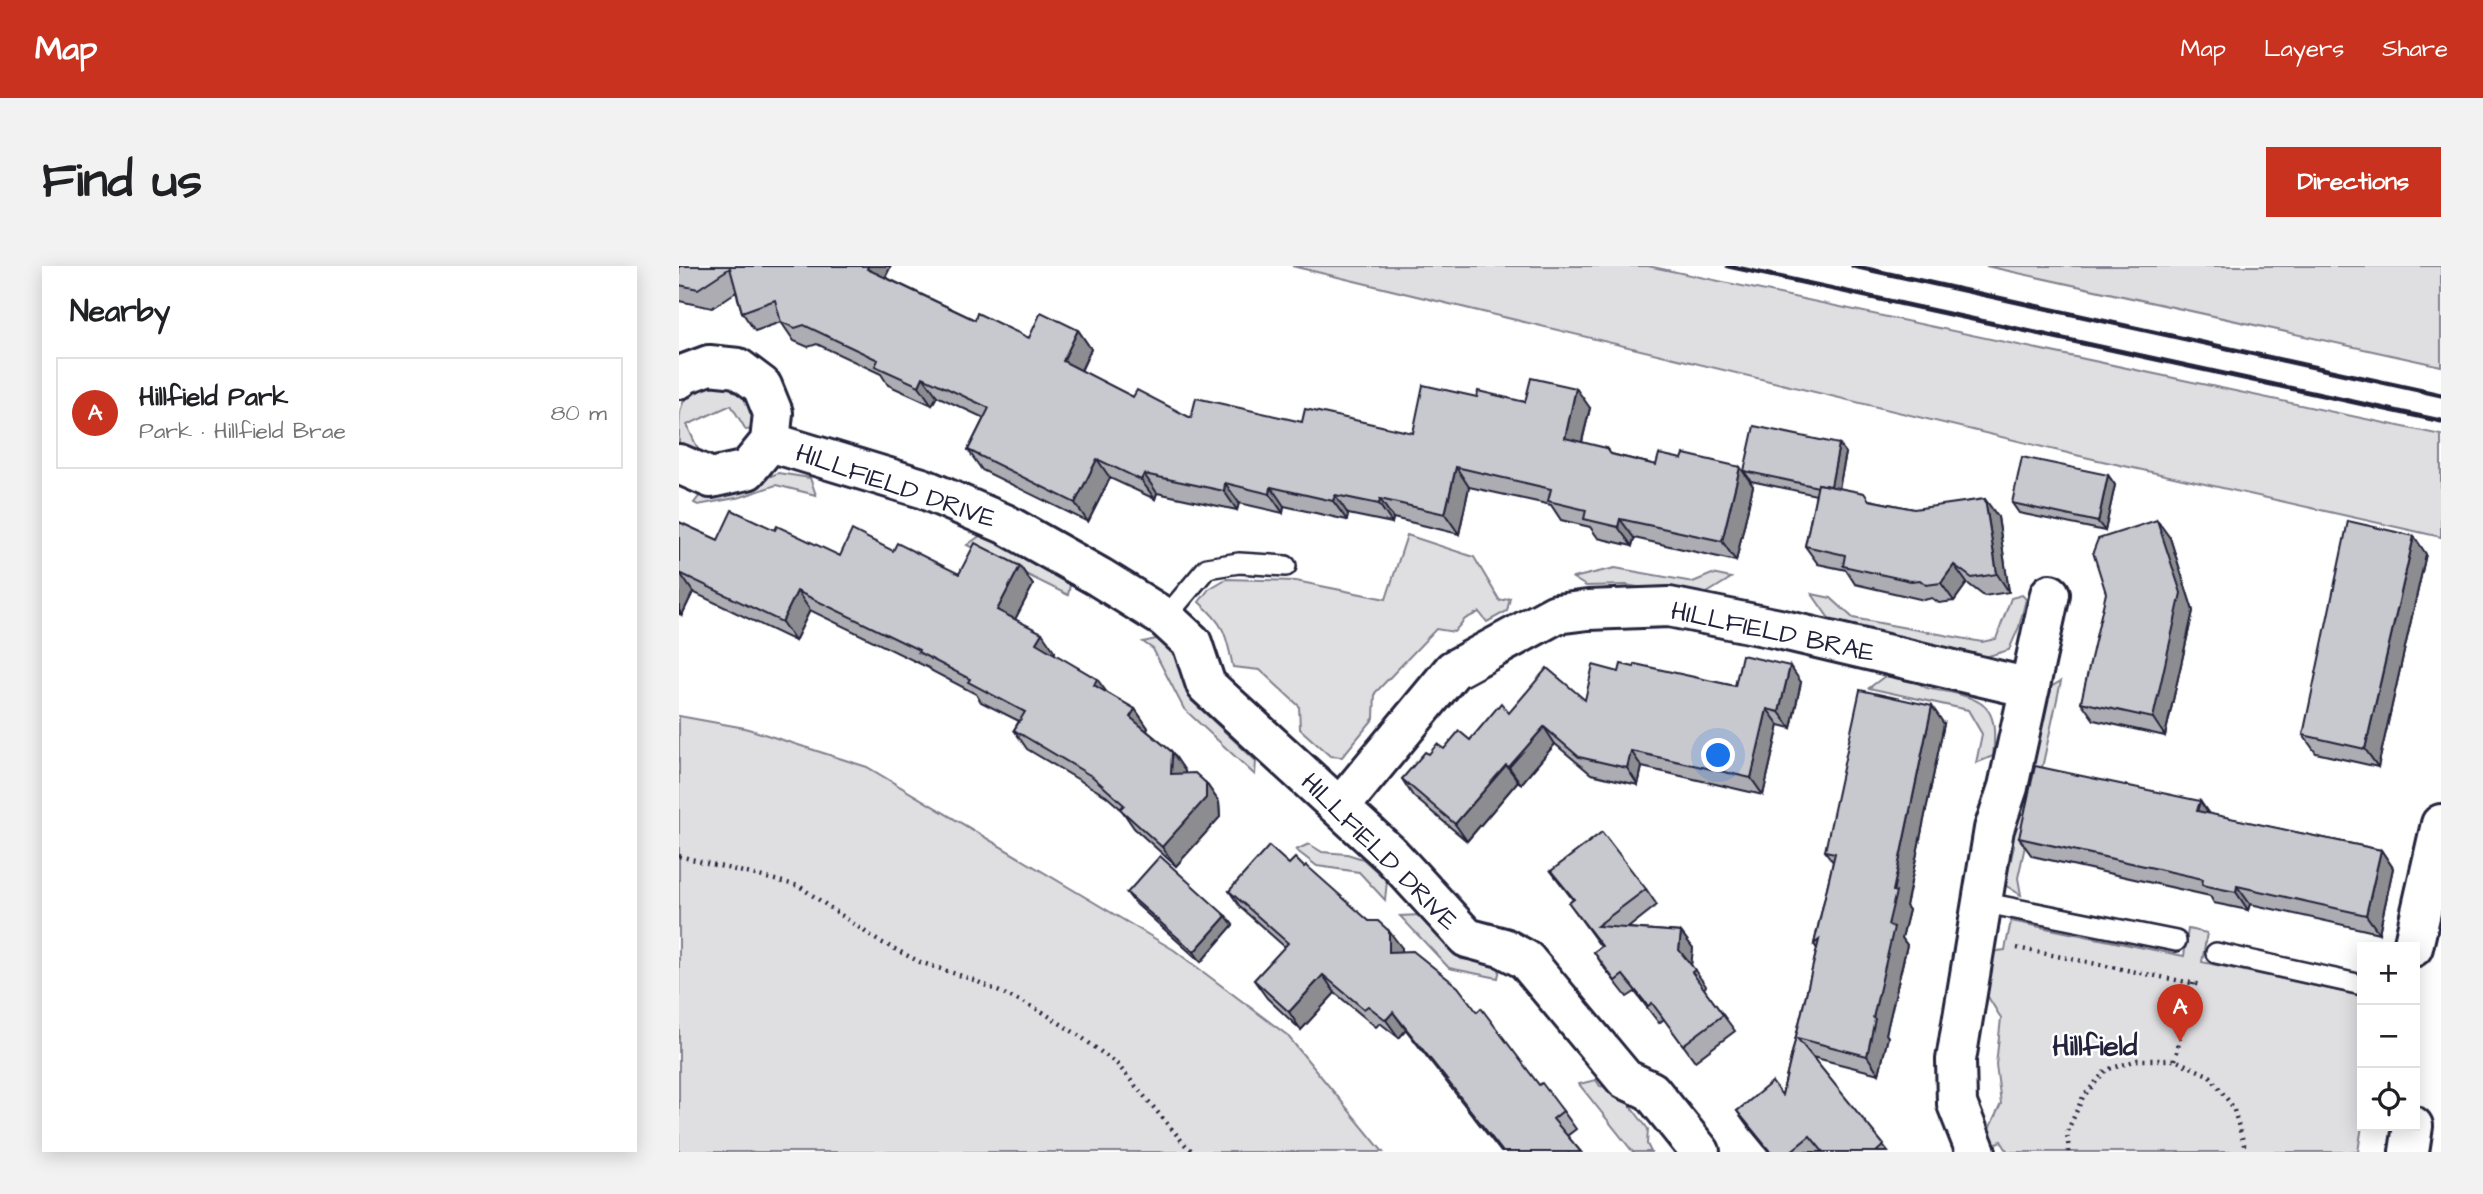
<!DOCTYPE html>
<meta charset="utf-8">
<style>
:root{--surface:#fff;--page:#f2f2f2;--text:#202124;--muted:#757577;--line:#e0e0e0;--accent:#c8321e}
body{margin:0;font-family:"Architects Daughter",sans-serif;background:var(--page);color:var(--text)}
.controls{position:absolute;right:21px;bottom:21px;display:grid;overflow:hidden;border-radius:0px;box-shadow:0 4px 18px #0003}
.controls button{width:63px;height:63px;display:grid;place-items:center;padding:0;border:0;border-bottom:2px solid var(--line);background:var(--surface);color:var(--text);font:35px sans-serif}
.you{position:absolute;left:1040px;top:490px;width:24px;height:24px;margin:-18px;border:5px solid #fff;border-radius:50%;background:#1a73e8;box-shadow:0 0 0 10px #1a73e833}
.badge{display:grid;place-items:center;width:46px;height:46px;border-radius:50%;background:var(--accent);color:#fff;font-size:23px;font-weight:700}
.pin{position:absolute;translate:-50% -58px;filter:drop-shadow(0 2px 4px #0008)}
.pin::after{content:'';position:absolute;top:37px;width:24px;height:21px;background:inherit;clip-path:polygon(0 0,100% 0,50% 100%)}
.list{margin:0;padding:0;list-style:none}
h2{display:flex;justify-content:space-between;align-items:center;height:91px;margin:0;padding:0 28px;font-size:30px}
h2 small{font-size:23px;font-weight:400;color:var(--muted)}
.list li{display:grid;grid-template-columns:46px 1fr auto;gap:21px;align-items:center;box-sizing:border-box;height:112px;margin:0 14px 14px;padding:0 14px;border:2px solid var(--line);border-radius:0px}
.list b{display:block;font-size:26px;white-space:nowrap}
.list p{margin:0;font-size:23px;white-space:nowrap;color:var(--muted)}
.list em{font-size:23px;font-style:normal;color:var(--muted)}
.icon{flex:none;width:38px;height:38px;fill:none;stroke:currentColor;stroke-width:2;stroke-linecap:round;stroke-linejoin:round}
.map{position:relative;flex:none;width:1762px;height:886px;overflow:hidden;border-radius:0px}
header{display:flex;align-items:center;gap:42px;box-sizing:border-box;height:98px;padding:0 35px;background:var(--accent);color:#fff}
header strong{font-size:33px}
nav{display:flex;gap:38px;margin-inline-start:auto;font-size:24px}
.intro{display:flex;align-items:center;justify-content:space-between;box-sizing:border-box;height:168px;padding:0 42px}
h1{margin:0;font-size:49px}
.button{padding:18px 32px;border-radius:0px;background:var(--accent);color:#fff;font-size:24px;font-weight:700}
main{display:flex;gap:42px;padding:0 42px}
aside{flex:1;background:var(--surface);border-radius:0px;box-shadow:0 4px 18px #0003}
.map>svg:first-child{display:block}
</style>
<header>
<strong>Map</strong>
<nav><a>Map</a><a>Layers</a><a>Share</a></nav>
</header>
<div class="intro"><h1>Find us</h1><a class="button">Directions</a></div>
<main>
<aside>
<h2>Nearby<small></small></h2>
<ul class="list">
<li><span class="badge">A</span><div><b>Hillfield Park</b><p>Park · Hillfield Brae</p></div><em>80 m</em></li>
</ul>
</aside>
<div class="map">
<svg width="1762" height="886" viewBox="0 0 1762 886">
<rect width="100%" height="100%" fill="#fff"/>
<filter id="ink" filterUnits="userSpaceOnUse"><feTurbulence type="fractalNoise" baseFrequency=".0143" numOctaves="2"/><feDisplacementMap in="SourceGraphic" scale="14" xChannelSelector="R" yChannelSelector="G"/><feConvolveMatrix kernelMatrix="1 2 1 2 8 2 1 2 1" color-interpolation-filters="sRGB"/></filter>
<g filter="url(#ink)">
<!-- green -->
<g fill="#dfdfe2" stroke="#80808e" stroke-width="2">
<path d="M613,0h356l793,169v102l-361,-81z"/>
<path d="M1307,0h455v100z"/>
<path d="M41,113l20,12 16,20 -2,18 -8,1 -15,-25 -44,20 13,29 -17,-5 -4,-5c0,-46 0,-48 41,-65z"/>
<path d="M99,207l32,5 6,17 -40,-10 -35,12 -43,8 -4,-2 7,-9 37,-4z"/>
<path d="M305,267l87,47 -3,15 -101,-50z"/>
<path d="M728,269l67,22 26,44 10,-3 -3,13 -20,11 -8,-10 -14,7 -11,13 -18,-3 -61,64 -1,25 -32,39 -12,-1 -30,-27 -1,-23 -39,-36 -27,-3c-7,-33 -8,-42 -34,-65l10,-13 17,-10 70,2 90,18z"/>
<path d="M936,302l78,14 19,-8 19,4 -32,20 -73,-13 -40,1 -13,-8z"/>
<path d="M1133,328l19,4 22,20 129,24 14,-3 15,-41 11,-3 4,4 -7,28 -10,23 -24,7 -150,-30z"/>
<path d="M481,372l17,19 15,44 64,60 -1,14 -71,-66 -31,-60 -10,-7z"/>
<path d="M1232,407c4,4 7,10 12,13 5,4 15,4 21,5 45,9 54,18 49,65l-17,7 6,-29 -14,-24 -99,-22 16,-12 24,5z"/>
<path d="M1382,415l-43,197 3,17 -16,-10 9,-39 -8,-15 4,-15 11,-5 28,-123z"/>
<path d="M0,450l66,12 122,39 307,183 113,85 96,117h-704z"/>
<path d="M630,578l13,8 25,2 16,5 24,22 -2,19 -26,-28 -42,-6 -21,-16z"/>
<path d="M742,649l40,44 40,5 -3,14 -49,-10 -49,-52z"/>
<path d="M1332,655l173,35 4,-27 19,4 -5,29 160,34v130l-4,26h-350l-7,-11 -11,5 -5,-9 16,-33 -5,-39 5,-47 -19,-31 8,-35 15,-2z"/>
<path d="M917,814l4,6 17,2 31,41 -1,15 4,8h-18l-54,-68z"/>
</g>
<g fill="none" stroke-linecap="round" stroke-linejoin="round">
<defs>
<g id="lane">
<path d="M486,352l42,-50 32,-5 47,3"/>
<path d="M1302,636l195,39"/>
<path d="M1537,687l146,32"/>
</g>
<g id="street">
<path d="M0,113l3,-4 27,-10 29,3 24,18 11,27 -3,29 -23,28 -36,8 -32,-14"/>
<path d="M91,176l152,46 83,36 94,53 66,41 27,25 14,42 185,170 76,83 37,10 22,12 99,119 26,12 49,61"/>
<path d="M661,541l113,-137 103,-56 32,-4 81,-3 110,22 251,59"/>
<path d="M1734,681l28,-123"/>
<path d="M1297,886l-19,-48 -1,-44 38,-231 14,-42 42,-193"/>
<path d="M1730,886l4,-26"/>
</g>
</defs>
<!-- lane casing -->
<use href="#lane" stroke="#22223b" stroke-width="24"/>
<!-- street casing -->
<use href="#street" stroke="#22223b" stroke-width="44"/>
<!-- path -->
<g stroke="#22223b" stroke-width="4.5" stroke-dasharray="2 5" stroke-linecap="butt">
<path d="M0,590l120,30 78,54 43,22 54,18 67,31 40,26 36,27 70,83 7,5"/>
<path d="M1338,682l184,37"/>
<path d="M1496,794l18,-77"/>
<path d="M1390,886l-2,-20 16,-35 23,-27 32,-10h37l35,16 23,31 11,37 -1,8"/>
</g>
<!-- lane -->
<use href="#lane" stroke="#fff" stroke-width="19"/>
<!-- street -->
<use href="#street" stroke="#fff" stroke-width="38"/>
<!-- rail -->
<g stroke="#22223b" stroke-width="5">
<path d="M1049,0l713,155"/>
<path d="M1174,0l588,129"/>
</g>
</g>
<!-- wall -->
<g fill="#acacb2" stroke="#22223b" stroke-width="2">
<path d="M0,0l206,11 90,43 54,18 49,-8 13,19 -10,22 52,26 58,21 111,4 111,11 64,-36 113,11 -8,34 29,12 45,11 26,-6 58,8 13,19 -17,75 -102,-23 -2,8 -34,-8 -8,-11 -29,-7 -10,-15 -82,-18 -10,47 -66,-16 -1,5 -44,-9 -1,6 -63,-14 -1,7 -44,-10 -2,7 -80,-17 -2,6 -45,-21 -22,44 -106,-52 -14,-20 16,-32 -47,-22 -5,9 -44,-20 -7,-11 -64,-30 -9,3 -14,-6 -13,-19 -26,9 -13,-19 -6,-20 -24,16 -33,-7z"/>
<path d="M1160,178l7,9 -7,35 30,12 45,9 84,8 11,75 -25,4 -17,-13 -13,18 -15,2 -7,-5 -8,2 -69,-16 -9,-14 -28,-6 -13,-18 11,-51 -65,-14 -7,-10z"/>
<path d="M1429,209l7,10 -10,46 -86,-18 -7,-10z"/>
<path d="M0,256l39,18 57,-10 65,26 53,-5 66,23 61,-8 13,19 -18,34 40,33 -1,2 52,38 29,17 13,19 -1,3 25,21 13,19v3l21,9 13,19 1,15 -44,49 -42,-38 -13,-19 -15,-13 -79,-47 -13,-19 5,-9 -38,-19 -5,-8 -44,-23 -3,-3 -119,-58 -15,31 -102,-49 -11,23 -3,-1z"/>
<path d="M1491,272l23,73 -28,125 -71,-16 -13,-18z"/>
<path d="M1747,288l-48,213 -62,-14 -13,-18z"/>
<path d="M955,401l101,19 66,-4 -10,46 -12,-3 -16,70 -121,-28 -4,18 -47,-11 -36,-30 -34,40 -3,-3 -51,60 -54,-45 -11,-17 27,-25 41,-14 39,-27 76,-13 34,-28z"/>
<path d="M1265,458l-38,182 3,4 -7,28 5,7 -21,89 2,3 -9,37 -67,-17 76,95h-119l-19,-23 -13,-18 45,-16 35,-146 -3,-5 19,-82 -8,-11z"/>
<path d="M1521,535l9,13 172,36 12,18 -14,65 -129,-29 -2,6 -34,-7 -4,-7 -178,-40 -13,-18z"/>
<path d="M610,598l80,57 33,27v3l75,61 62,73 24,26 13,18 -9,7 14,16h-80l-95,-122 -7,8 -19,-15 -4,4 -41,-34 -34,37 -34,-32 -13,-18 31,-33 -44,-39 -12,-17z"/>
<path d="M872,605l95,18 11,16 -29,23 53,4 12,16 -2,17 15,21 -2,3 31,42 -40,30 -31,-42 -5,4 -24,-31 -8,5 -22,-28 -11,-17 7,-5 -32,-44 4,-3z"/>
<path d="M448,627l99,23 7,9 -32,37 -67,-60z"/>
</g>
<!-- shaded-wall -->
<g fill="#8c8c91" stroke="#22223b" stroke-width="2">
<path d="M189,0h23l-11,22 -13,-19z"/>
<path d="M399,64l13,19 -15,32 -13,-20z"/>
<path d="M244,111l14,19 -5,9 -13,-19z"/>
<path d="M897,122l14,20 -12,49 -13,-19z"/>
<path d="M1160,178l7,9 -9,46 -7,-9z"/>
<path d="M418,193l13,19 -22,44 -13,-19z"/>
<path d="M777,201l13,20 -10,47 -14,-20z"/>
<path d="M1061,201l13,19 -17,75 -14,-20z"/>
<path d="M465,208l13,19 -2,6 -14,-19z"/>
<path d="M1429,209l7,10 -10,46 -7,-9z"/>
<path d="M546,217l14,20 -2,7 -13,-19z"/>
<path d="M592,221l13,19 -1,7 -13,-19z"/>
<path d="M656,229l13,19 -1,6 -14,-19z"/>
<path d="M701,233l13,19 -1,5 -13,-19z"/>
<path d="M1306,233l13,18 11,75 -12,-18z"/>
<path d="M941,253l14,19 -2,8 -14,-19z"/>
<path d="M1478,254l13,18 23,73 -28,125 -12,-18z"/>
<path d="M1735,270l12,18 -48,213 -13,-18z"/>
<path d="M1275,299l13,18 -13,18 -13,-18z"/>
<path d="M341,300l13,19 -23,44 -13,-19z"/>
<path d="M1,307l13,19 -11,23 -3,-5v-35z"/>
<path d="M118,325l13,19 -15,31 -13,-19z"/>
<path d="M363,367l13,19 -6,10 -13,-19z"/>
<path d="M1111,400l11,16 -10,46 -12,-16z"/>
<path d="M418,413l14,19 -17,-13z"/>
<path d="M1253,440l12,18 -38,182 3,4 -7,28 5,7 -21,89 2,3 -9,37 -12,-18 21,-131 5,-34z"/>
<path d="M456,443l13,19 -4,8 -14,-19z"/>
<path d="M1088,443l12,16 -16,70 -12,-17z"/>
<path d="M865,461l11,17 -34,40 -12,-17z"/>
<path d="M952,485l11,16 -4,18 -11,-17z"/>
<path d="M493,486l13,19 -1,22 -13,-19z"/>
<path d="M827,499l12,16 -51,60 -12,-17z"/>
<path d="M527,517l13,19 1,15 -44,49 -14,-19z"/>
<path d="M1521,535l12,18 -15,-8z"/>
<path d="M1702,584l12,18 -14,65 -13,-18z"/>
<path d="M1558,620l13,18 -2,6 -12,-18z"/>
<path d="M547,650l7,9 -32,37 -7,-10z"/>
<path d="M710,665l13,17 -1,22 -12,-18z"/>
<path d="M1002,666l12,16 -2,19 -12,-17z"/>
<path d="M644,709l12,18 -34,37 -12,-18z"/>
<path d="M714,746l13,18 -7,8 -13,-18z"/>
</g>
<!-- building -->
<g fill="#c8c8cf" stroke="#22223b" stroke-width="2">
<path d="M0,0h189l-1,3 108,51 2,-7 52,25 12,-26 37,18 -15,31 70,36 4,-7 54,28 5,-20 106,24 3,-13 108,24 10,-48 54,12 1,-6 47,11 6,-24 45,10 -11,50 41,10 5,6 45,11 3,-11 23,5 2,-5 56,13 -18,74 -102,-22 -2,8 -34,-8 2,-9 -38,-9 3,-12 -95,-22 -11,47 -65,-15 -1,5 -44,-9 -2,6 -62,-14 -1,7 -45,-11 -1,8 -80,-17 -3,6 -44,-21 -22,44 -107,-53 21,-42 -66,-31 -4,9 -44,-20 3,-6 -74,-35 -9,3 -14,-6 -6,-22 -33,12 -12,-44 -32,21 -19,-4z"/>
<path d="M1075,160l85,18 -8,42 -13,-2v3l-74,-16z"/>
<path d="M1343,191l86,18 -10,47 -86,-19z"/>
<path d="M1139,218l46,9 5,7 45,9 71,-10 12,75 -25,4 -18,-13 -13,18 -15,2 -6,-5 -9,1 -68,-15 2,-11 -40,-9z"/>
<path d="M53,244l43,20 2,-4 63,30 12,-26 41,21 4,-8 62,31 16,-31 45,23 -23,44 45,23 -6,10 61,36 -3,6 41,24 -5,8 42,35 -1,22 24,-1 11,10v15l-44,49 -42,-38 4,-4 -31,-28 -79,-47 11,-18 -57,-30 2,-3 -52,-27 1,-2 -122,-59 -15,31 -102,-49 -1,2v-53l39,18z"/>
<path d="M1478,254l24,73 -28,125 -72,-16 25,-109 -13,-41 5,-13z"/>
<path d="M1669,255l66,15 -49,213 -62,-14z"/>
<path d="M1063,389l48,11 -11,46 -12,-3 -16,69 -120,-27 -4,17 -48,-11 -35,-30 -35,40 -3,-2 -51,59 -53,-45 23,-27 4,2 8,-10 7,5 15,-18 11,9 31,-37 8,10 38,-45 38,32 8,-35 26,7 2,-8 13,3 1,-3 100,22z"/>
<path d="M1181,424l72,16 -39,185 3,1 -8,33 6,2 -21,91 2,1 -8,37 -70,-18 87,107 -8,7h-53l-13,-16 -20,16h-21v-2l-32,-39 35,-29 10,13 37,-155 -5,4 21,-91 -10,-2z"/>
<path d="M1356,500l165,35 -3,10 184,39 -15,65 -129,-29 -1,6 -34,-7 1,-6 -184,-41z"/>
<path d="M923,566l44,57 -49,37 84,6 -2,18 16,20 -3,2 31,43 -40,30 -31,-42 -4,3 -25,-31 -8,6 -21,-29 8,-6 -33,-43 5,-4 -23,-28z"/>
<path d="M590,580l20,18 6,-6 9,9 2,-2 63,56h9l11,10v21l24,-1 45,36 19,25 4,-4 58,77 3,-2 21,28 -10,8 28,33h-78l-56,-72 -54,-68 -7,8 -18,-14 -4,3 -41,-34 -34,37 -35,-32 34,-37 -59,-52z"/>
<path d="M481,590l66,60 -32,36 -67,-59z"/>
</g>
</g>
<g text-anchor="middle" stroke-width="5" stroke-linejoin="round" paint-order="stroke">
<!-- street labels -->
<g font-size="26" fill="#22223b" stroke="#fff">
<text transform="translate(217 219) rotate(19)" y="9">HILLFIELD DRIVE</text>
<text transform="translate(1094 365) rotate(12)" y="9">HILLFIELD BRAE</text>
<text transform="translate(701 585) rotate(45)" y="9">HILLFIELD DRIVE</text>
</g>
<!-- neighbourhood labels -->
<g font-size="28" font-weight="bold" fill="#22223b" stroke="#fff">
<text x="1416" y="789">Hillfield</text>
</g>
</g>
</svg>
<div class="controls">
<button>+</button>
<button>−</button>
<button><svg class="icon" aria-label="locate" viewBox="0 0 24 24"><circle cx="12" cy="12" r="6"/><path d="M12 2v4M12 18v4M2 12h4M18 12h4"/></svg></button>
</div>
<div class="you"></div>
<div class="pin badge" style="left:1501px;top:776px">A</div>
</div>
</main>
